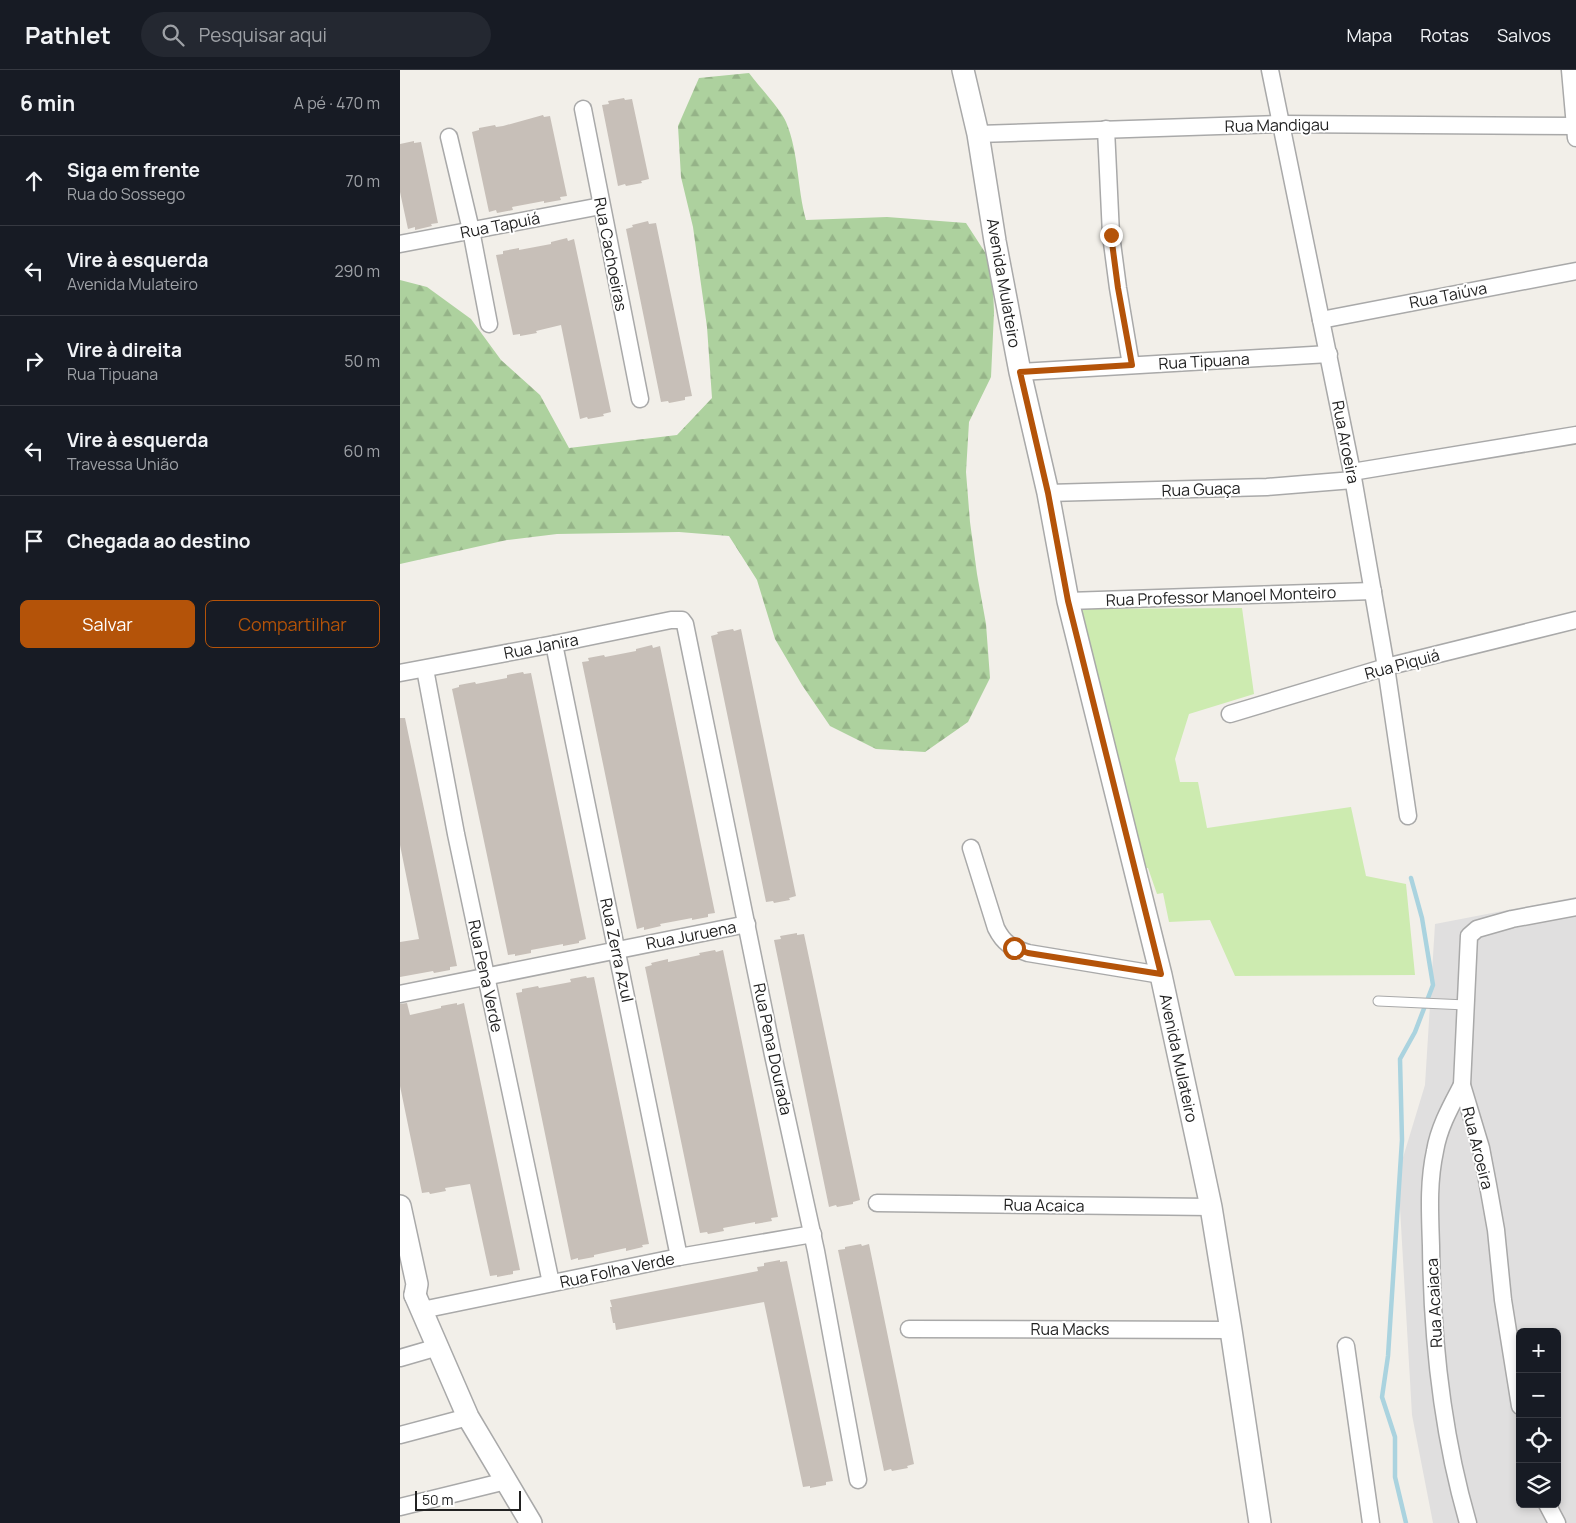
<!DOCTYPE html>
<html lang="pt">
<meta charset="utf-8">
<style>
:root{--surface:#171b24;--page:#242831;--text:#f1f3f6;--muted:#9ea1a6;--line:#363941;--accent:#b45309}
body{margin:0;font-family:Manrope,sans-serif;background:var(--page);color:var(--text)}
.controls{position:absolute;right:15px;bottom:15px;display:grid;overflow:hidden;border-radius:8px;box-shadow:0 2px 8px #0003}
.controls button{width:45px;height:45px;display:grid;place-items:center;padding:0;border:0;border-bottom:1px solid var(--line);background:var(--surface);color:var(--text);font:25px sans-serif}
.scale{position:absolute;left:15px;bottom:12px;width:106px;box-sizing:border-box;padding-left:5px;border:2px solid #222;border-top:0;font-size:14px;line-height:18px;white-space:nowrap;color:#222;-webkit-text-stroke:4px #fff;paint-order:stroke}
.stop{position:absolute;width:15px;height:15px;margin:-11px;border:4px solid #b45309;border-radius:50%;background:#fff}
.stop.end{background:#b45309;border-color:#fff;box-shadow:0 1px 5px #0008}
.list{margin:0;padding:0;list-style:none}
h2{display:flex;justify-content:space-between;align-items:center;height:65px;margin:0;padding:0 20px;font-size:21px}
h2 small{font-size:16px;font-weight:400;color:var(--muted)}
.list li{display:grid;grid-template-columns:32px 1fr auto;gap:15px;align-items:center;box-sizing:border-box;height:90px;padding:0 20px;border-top:1px solid var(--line)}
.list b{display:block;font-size:19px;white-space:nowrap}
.list p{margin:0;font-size:16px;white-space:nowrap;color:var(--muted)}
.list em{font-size:16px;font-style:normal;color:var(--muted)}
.actions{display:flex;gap:10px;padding:15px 20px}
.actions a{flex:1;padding:11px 0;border:1px solid var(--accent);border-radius:8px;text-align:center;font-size:18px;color:var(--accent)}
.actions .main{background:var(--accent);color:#fff}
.icon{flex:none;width:28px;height:28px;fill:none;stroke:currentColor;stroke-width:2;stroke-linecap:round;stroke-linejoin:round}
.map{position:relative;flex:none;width:1176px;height:1453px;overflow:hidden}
header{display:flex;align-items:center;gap:30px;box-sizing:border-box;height:70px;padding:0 25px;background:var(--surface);border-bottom:1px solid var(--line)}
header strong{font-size:24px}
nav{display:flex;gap:28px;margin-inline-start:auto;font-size:18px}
.search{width:350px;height:45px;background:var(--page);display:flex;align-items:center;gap:12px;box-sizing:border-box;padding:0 18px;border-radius:28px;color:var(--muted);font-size:19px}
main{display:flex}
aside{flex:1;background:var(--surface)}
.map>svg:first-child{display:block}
</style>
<header>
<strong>Pathlet</strong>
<div class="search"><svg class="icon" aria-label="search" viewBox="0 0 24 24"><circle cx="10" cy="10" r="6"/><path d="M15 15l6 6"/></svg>Pesquisar aqui</div>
<nav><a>Mapa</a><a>Rotas</a><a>Salvos</a></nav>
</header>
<main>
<aside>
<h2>6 min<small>A pé · 470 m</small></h2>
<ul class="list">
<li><svg class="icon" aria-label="ahead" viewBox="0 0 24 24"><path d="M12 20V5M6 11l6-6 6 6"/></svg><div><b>Siga em frente</b><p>Rua do Sossego</p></div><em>70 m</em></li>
<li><svg class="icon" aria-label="left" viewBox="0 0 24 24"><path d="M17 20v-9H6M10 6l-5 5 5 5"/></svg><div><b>Vire à esquerda</b><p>Avenida Mulateiro</p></div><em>290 m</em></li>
<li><svg class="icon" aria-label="right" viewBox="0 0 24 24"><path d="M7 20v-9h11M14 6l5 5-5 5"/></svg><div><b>Vire à direita</b><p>Rua Tipuana</p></div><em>50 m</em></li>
<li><svg class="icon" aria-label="left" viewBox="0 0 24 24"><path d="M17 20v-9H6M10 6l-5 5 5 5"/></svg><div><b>Vire à esquerda</b><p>Travessa União</p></div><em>60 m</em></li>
<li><svg class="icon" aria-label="arrive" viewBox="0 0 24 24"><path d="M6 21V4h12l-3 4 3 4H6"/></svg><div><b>Chegada ao destino</b></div></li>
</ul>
<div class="actions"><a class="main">Salvar</a><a>Compartilhar</a></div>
</aside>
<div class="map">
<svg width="1176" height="1453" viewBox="0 0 1176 1453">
<defs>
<pattern id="forest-firs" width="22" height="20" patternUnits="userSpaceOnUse" patternTransform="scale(1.25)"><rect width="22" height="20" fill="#add19e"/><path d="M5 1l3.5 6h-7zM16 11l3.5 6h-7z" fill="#95b388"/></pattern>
</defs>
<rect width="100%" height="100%" fill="#f2efe9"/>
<!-- residential -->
<path fill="#e0dfdf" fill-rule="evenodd" d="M1176,827v626h-143l-21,-108 -14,-241 27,-89 10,-161zM1120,1262h37v172h-37z"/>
<!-- forest -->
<path fill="url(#forest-firs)" d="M349,3c9,12 33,38 37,49 13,31 11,66 20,98l81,-3 79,6 26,40 2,49 -3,65 -22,45 -3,50 4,50 7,52 9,50 4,54 -22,44 -43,30 -49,-3 -46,-23 -28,-41 -27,-46 -18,-59 -28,-44 -50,-4 -122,2 -50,6 -107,24v-284l27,7 44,32 30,41 39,35 29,53 108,-13 35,-37 -5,-71 -14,-100 -12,-50 -3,-51 21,-48z"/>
<!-- garden -->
<path fill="#cdebb0" d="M842,538l12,86 -65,20 -14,45 5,23h18l9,46 144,-21 15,69 40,8 9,91 -180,1 -25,-56 -41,2 -6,-29 -6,1 -9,-26h-9l-59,-259z"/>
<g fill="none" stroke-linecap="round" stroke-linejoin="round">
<!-- stream -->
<path stroke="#aad3df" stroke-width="4.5" d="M1006,1453l-11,-46v-40l-13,-40 6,-41 14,-216 -2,-81 15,-27 18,-47 -11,-67 -11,-40"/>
</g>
<!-- building -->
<g fill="#c7bfb8">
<path d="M224,28l1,2 7,-1 17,80 -8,2 1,2 -16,3 -1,-2 -7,2 -16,-81 7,-1 -1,-3z"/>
<path d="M143,45l1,2 6,-1 17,80 -7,1 1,3 -17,3v-2l-32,6 1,3 -16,3 -1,-3 -7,2 -17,-80 7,-2v-2l16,-3 1,2 7,-1z"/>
<path d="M14,71v2l7,-1 17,81 -7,1 1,2 -17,4v-3l-7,2 -8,-37v-48z"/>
<path d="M248,151l1,3 7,-1 36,173 -7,1v3l-16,3 -1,-2 -7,1 -35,-173 7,-2 -1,-2z"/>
<path d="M167,168l1,3 6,-2 37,173 -8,2 1,2 -16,3 -1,-2 -7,2 -19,-94 -25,6 1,2 -17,3v-2l-7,1 -17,-80 7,-1v-3l16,-3v2l32,-6v-2z"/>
<path d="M333,559l1,2 7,-2 55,267 -7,2 1,2 -16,3 -1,-2 -7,1 -55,-266 7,-2 -1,-2z"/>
<path d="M252,575l1,3 7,-2 55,267 -7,1v3l-16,3v-2l-32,6 1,2 -17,4v-3l-7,2 -55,-267 7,-1 -1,-3 16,-3 1,2 31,-6v-2z"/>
<path d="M123,602l1,2 7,-1 55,266 -7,2v2l-16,3v-2l-32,6v3l-16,3v-2l-7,1 -56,-266 7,-2v-2l16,-3 1,2 31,-6v-3z"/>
<path d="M0,648h5l52,248 -7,1v3l-16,3 -1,-2 -33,6v-35l19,-3 -19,-94z"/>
<path d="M397,863v2l7,-1 56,266 -7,2v2l-16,3 -1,-2 -7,2 -55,-267 7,-1 -1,-3z"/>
<path d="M315,880l1,2 7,-2 55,267 -7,1 1,3 -17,3v-2l-32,6 1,3 -16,3 -1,-2 -7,1 -55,-266 7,-2 -1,-2 17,-4v3l32,-7 -1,-2z"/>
<path d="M186,906l1,2 7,-1 55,267 -7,1 1,2 -17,4v-3l-32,7v2l-16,3v-2l-7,2 -55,-267 6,-1v-3l16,-3 1,2 32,-6 -1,-3z"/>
<path d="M7,933l3,12 31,-7v-2l16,-3v2l7,-2 56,267 -7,1v3l-16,3v-2l-7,1 -20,-92 -25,4 1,3 -16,3 -1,-2 -7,1 -22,-107v-82z"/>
<path d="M461,1174l1,2 7,-2 45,220 -7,2 1,2 -16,3 -1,-2 -7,2 -46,-221 7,-1v-2z"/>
<path d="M380,1190v2l7,-1 46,220 -7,1v3l-16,3v-2l-7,1 -39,-185 -148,28 -1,-7h-2l-3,-16h2l-2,-7 148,-29 -1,-4 7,-1v-3z"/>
</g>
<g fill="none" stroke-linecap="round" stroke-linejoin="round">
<defs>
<path id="service" d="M978,931l88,4"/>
<g id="minor">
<path d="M870,0l82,402 34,195 22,149"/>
<path d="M1170,0l6,68"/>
<path d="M183,39l57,290"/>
<path d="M706,59l5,106 7,53 13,77"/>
<path d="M578,64l303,-10 295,2"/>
<path d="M49,67l22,93 18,94"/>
<path d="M0,174l201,-38"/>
<path d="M921,250l255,-49"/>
<path d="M620,302l309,-18"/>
<path d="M952,402l224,-37"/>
<path d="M648,423l219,-6 86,-7"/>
<path d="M668,531l305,-10"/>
<path d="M154,574l125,613"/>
<path d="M25,599l31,165 95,449"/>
<path d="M0,603l154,-29 117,-24h11l3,4 88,431 43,196 42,229"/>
<path d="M830,644l156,-47 190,-47"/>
<path d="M571,778l25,80c8,16 15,19 32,25l133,22"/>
<path d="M0,924l347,-70"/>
<path d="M1062,1015c-11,21 -23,42 -27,66 -7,32 -5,63 -4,95 1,94 11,187 37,277"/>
<path d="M477,1133l334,4"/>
<path d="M22,1240l257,-53 134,-23"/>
<path d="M509,1259l322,1"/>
<path d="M946,1276l25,177"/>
<path d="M0,1288l38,-11"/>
<path d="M1120,1336l-17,-106 -7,-70 -8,-45 -7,-37 -19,-63 7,-149 8,-7 35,-10 64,-12"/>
<path d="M0,1365l68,-18"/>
<path d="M1147,1434l10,19"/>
<path d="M0,1437l106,-26"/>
</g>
<g id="tertiary">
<path d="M563,0l15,64 17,107 25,131 28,121 20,108 93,374 39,180 11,52 20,123 29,193"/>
<path d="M0,1136l17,78 -2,11"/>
<path d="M15,1225l53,122 63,106"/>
</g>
</defs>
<!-- service casing -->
<use href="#service" stroke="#a9a9a9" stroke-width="11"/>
<!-- minor casing -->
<use href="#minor" stroke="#a9a9a9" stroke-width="19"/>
<!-- tertiary casing -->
<use href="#tertiary" stroke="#a9a9a9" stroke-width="24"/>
<!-- service -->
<use href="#service" stroke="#fff" stroke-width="9"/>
<!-- minor -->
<use href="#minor" stroke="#fff" stroke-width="16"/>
<!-- tertiary -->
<use href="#tertiary" stroke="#fff" stroke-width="21"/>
</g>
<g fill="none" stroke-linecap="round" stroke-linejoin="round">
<!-- route -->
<path stroke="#b45309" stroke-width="6" d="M614,878l14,5 133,21 -93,-373 -20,-108 -28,-121 112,-7 -14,-77 -7,-53"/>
</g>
<g text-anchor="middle" stroke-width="4" stroke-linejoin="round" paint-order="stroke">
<!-- street labels -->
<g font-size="16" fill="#222" stroke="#fff">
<text transform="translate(877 55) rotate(-1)" y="6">Rua Mandigau</text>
<text transform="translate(100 155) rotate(-11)" y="6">Rua Tapuiá</text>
<text transform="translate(211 184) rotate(79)" y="6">Rua Cachoeiras</text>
<text transform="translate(604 213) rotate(80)" y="6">Avenida Mulateiro</text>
<text transform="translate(1048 225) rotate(-11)" y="6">Rua Taiúva</text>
<text transform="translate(804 291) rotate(-3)" y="6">Rua Tipuana</text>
<text transform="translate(946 372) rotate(79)" y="6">Rua Aroeira</text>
<text transform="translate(801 419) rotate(-2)" y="6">Rua Guaça</text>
<text transform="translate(821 526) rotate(-2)" y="6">Rua Professor Manoel Monteiro</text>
<text transform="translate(141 576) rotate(-11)" y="6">Rua Janira</text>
<text transform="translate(1002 594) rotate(-15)" y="6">Rua Piquiá</text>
<text transform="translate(291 865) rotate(-11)" y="6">Rua Juruena</text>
<text transform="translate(217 880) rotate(78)" y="6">Rua Zerra Azul</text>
<text transform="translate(86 906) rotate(78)" y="6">Rua Pena Verde</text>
<text transform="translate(373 979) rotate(78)" y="6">Rua Pena Dourada</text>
<text transform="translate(779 988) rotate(78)" y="6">Avenida Mulateiro</text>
<text transform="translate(1078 1078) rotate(76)" y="6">Rua Aroeira</text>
<text transform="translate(644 1135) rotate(1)" y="6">Rua Acaica</text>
<text transform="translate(217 1200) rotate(-12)" y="6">Rua Folha Verde</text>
<text transform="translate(1034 1233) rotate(-93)" y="6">Rua Acaiaca</text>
<text x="670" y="1265">Rua Macks</text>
</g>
</g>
</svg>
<div class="controls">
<button>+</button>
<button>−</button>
<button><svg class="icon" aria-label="locate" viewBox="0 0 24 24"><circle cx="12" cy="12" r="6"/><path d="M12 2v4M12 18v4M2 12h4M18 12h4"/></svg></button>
<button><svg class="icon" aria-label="layers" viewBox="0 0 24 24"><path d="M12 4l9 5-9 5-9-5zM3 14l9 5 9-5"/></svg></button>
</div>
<div class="scale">50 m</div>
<div class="stop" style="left:614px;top:878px"></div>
<div class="stop end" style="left:711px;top:165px"></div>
</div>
</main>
